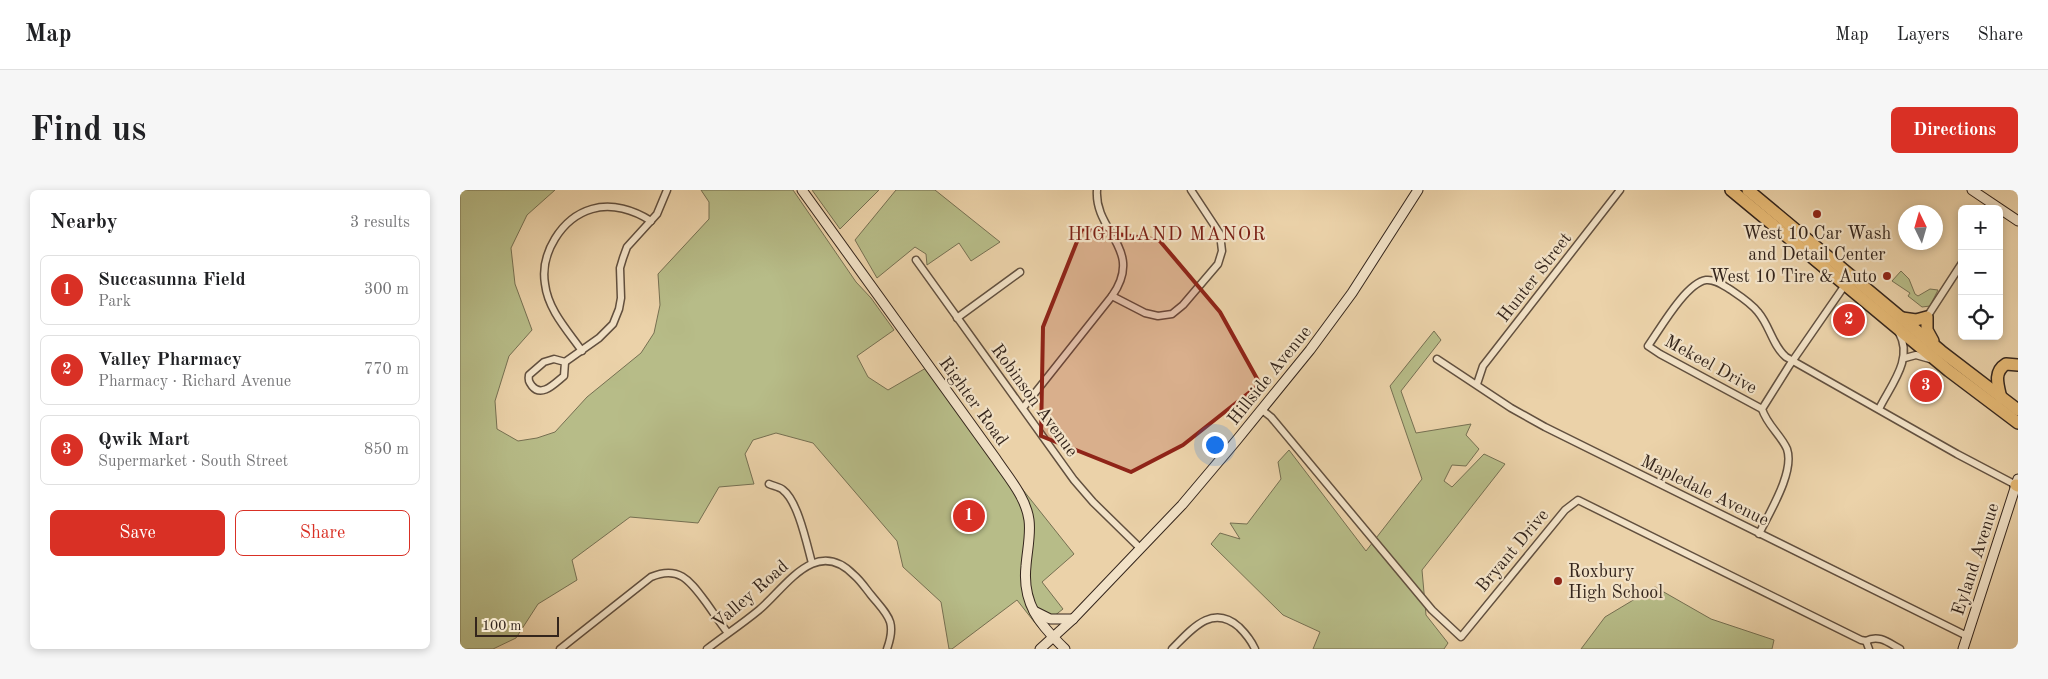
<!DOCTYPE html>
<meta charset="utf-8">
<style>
:root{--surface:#fff;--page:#f6f6f6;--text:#202124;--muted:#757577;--line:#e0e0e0;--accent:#d93025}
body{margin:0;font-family:"Old Standard TT",serif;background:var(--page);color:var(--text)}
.controls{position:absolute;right:15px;top:15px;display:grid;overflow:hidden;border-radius:8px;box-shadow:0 2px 8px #0003}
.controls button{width:45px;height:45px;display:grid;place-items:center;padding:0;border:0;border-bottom:1px solid var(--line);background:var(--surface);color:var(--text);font:25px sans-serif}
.compass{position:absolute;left:1438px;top:15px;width:45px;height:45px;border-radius:50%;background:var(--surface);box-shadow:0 2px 8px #0003;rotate:355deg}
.scale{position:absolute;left:15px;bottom:12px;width:84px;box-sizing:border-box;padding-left:5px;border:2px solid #34251c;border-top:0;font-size:14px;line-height:18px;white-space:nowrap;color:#34251c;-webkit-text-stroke:4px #f2e2c7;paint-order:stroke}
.you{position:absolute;left:754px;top:254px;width:18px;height:18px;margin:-12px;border:4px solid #fff;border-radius:50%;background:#1a73e8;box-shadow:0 0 0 8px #1a73e833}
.badge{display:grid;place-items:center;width:32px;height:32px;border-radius:50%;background:var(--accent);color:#fff;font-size:16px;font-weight:700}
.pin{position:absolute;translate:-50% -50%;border:2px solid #fff;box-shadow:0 1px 5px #0006}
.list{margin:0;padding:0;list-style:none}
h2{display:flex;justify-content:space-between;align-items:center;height:65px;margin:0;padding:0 20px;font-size:21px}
h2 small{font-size:16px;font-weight:400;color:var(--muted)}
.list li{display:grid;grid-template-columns:32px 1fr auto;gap:15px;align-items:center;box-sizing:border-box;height:70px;margin:0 10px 10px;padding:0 10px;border:1px solid var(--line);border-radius:8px}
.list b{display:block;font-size:19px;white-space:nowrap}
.list p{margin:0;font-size:16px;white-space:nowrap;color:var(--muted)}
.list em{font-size:16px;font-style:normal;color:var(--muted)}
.actions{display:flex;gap:10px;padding:15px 20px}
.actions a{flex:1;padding:11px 0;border:1px solid var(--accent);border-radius:8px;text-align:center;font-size:18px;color:var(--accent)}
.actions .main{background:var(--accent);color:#fff}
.icon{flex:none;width:28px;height:28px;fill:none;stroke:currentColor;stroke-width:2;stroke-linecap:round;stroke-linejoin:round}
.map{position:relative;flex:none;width:1558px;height:459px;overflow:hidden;border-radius:8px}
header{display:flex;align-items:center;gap:30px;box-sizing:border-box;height:70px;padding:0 25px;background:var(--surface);border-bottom:1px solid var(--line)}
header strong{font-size:24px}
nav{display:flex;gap:28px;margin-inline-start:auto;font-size:18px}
.intro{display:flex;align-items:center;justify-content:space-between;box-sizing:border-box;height:120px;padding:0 30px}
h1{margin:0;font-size:35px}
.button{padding:12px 22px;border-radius:8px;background:var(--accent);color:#fff;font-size:18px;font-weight:700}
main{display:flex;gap:30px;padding:0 30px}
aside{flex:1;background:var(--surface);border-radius:8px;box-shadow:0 2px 8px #0003}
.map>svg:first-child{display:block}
</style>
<header>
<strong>Map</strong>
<nav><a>Map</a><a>Layers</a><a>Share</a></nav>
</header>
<div class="intro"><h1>Find us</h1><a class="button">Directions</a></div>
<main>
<aside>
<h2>Nearby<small>3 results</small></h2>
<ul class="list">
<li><span class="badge">1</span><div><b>Succasunna Field</b><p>Park</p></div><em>300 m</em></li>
<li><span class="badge">2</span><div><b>Valley Pharmacy</b><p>Pharmacy · Richard Avenue</p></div><em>770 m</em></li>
<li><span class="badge">3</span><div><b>Qwik Mart</b><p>Supermarket · South Street</p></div><em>850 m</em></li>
</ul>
<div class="actions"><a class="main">Save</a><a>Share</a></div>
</aside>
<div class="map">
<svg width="1558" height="459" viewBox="0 0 1558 459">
<rect width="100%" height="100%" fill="#ebd2a9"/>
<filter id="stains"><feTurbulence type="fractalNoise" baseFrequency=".004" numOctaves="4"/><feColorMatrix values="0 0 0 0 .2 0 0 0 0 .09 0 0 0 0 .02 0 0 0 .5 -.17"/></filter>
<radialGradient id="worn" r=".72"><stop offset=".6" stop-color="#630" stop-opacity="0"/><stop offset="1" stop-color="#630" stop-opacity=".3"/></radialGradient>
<!-- green -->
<g fill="#b7bc88" stroke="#767052">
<path d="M0,0h95l-28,25 -16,33 4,36 17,46 -23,26 -14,45 2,28 21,12 19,-3 18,-6 32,-35 54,-44 13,-20 6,-28 -2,-31 51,-55v-17l-8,-12h92l63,92 15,16 23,32 -37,26 11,21 20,13 38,-22 148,186 -32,28 21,27 -24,19 -22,-28 -65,49h-3l-8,-47 -38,-35 -6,-26 -84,-98 -37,-10 -23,7 -8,14 9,30 -35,3 -21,36 -68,-6 -58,43 5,20 -39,24 -22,34 -23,11h-33z"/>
<path d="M352,0h67l-39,39z"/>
<path d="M436,0h39l65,52 -29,19 -12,-18 -32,22 -1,-11 -11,-7 -38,31 -22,-38z"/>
<path d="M1441,81l8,8 6,15 3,2 12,-7 8,1 -8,16 -8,1 -14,-11 2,-3 -18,-12z"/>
<path d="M974,141l7,9 -40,51 15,42 55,-9 -5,11 13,14 -13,17 -14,-1 -8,16 8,6 32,-33 21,10 -83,106 4,45 22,28 -4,6h-131l7,-17 -37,-17 -72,-71 9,-11 20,6 -10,-16 17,1 34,-45 -3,-17 11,-12 77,101 56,-72 -32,-93z"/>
<path d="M1195,397l56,32 63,21 -2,9h-191l24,-32z"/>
</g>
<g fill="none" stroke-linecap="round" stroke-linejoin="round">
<defs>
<g id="street">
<path d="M456,70l158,220 19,22 47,46"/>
<path d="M652,106l33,17 13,3 14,-2 11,-9 35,-41 4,-13 -2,-17 -29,-44"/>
<path d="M1467,127l35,-54"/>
<path d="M497,128l63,-46"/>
<path d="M122,161c-14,-20 -34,-41 -37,-67 -5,-30 16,-66 47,-75 20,-6 42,1 59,12"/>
<path d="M1445,168l11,-3 14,4"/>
<path d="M94,169l11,3 -1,14c-9,7 -22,22 -32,10 -3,-4 -4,-6 -3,-11l15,-13z"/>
<path d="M977,169l74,49 34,19 422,209"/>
<path d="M105,172l34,-24 14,-14 6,-15 2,-11 -1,-30 3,-10 4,-11 30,-33 10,-24"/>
<path d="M1017,194l6,-18 137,-176"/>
<path d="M563,218l89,-112c33,-47 -18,-64 -15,-106"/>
<path d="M1302,219l-102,-55 -12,-8c12,-17 38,-63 58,-66 10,-1 18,6 25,10 9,6 20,13 27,22 12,14 14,33 28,45l171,97 59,31"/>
<path d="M1419,219c11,-23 35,-50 20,-76"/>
<path d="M802,220l9,7 161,193 29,27 104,-127 13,-10 283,140 5,1c13,-7 23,2 34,8"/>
<path d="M309,294c4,2 11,3 14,6 15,11 24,55 29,73"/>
<path d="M1299,344c10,-21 36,-62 28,-85 -6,-14 -20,-24 -25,-40l27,-43 56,-81"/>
<path d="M1406,451l3,8"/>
<path d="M100,459l91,-72c28,-12 39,4 54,24 8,11 15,22 23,32"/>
<path d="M247,459c17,-13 35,-25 52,-39 27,-23 57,-74 95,-35 7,6 12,14 17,20 17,21 26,26 16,54"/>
<path d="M712,459c19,-19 40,-46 67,-22 7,7 12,13 16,22"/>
</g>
<g id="secondary">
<path d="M342,0l194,269c12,18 30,38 33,61 2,15 -2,31 -3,46 -4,37 13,58 39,83"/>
<path d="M1512,0l46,31"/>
<path d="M574,421l16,8h23"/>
<path d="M580,459l33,-30 109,-114 54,-64 74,-91 42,-57 66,-103"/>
<path d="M1503,459l55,-170"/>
</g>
<g id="highway">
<path d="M1271,0l218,181 69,52"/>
<path d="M1288,0l193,161 77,59"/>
<path d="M1442,128l14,2 11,-3v13l6,11"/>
<path d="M1541,208c-3,-13 -8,-26 5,-34l12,1"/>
<path d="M1556,295l2,1"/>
</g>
</defs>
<!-- street casing -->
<use href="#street" stroke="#62503f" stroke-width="9"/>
<!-- secondary casing -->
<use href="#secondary" stroke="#34251c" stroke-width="11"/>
<!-- highway casing -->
<use href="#highway" stroke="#34251c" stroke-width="14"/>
<!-- street -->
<use href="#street" stroke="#f2e2c7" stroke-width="6"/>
<!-- secondary -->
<use href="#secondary" stroke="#f2e2c7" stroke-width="9"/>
<!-- highway -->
<use href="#highway" stroke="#e6b974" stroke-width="11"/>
</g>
<!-- marked area -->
<path fill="#8f2418" fill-opacity="0.2" stroke="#8f2418" stroke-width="4" stroke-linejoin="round" d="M622,39l77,11 61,72 40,72 -77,61 -52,27 -90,-36 2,-109z"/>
<!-- markers -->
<g fill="#8f2418" stroke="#f2e2c7" stroke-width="2">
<circle cx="1357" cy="24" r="5"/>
<circle cx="1427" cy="86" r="5"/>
<circle cx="1098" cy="391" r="5"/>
</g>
<g text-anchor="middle" stroke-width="4.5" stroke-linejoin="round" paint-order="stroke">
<!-- poi labels -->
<g font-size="18" fill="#34251c" stroke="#f2e2c7">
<text x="1357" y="49">West 10 Car Wash<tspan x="1357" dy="21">and Detail Center</tspan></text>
<text x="1417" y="92" text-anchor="end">West 10 Tire &amp; Auto</text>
<text x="1108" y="387" text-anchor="start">Roxbury<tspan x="1108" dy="21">High School</tspan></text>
</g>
<!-- street labels -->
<g font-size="18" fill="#34251c" stroke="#f2e2c7">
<text transform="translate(1074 87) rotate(-52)" y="6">Hunter Street</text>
<text transform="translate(1251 174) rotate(29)" y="6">Mekeel Drive</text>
<text transform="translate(809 185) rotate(-51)" y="6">Hillside Avenue</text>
<text transform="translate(575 210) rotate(54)" y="6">Robinson Avenue</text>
<text transform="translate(514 211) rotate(54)" y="6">Righter Road</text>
<text transform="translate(1245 300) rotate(26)" y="6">Mapledale Avenue</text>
<text transform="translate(1052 360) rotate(-50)" y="6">Bryant Drive</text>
<text transform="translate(1515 369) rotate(-72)" y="6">Eyland Avenue</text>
<text transform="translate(290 404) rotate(-41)" y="6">Valley Road</text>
</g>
<!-- neighbourhood labels -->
<g font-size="19" letter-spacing="1" fill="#7a1f14" stroke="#f2e2c7">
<text x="707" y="50">HIGHLAND MANOR</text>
</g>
</g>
<rect width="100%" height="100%" filter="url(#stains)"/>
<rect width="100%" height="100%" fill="url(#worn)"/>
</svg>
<div class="controls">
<button>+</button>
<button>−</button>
<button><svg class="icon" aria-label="locate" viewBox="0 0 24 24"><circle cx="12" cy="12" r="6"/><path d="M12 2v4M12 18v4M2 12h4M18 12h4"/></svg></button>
</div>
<svg class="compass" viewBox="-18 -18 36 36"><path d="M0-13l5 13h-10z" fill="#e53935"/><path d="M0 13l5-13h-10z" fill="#757577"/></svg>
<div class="scale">100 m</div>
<div class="you"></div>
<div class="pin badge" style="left:509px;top:326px">1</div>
<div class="pin badge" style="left:1389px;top:130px">2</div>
<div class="pin badge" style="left:1466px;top:196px">3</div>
</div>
</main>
